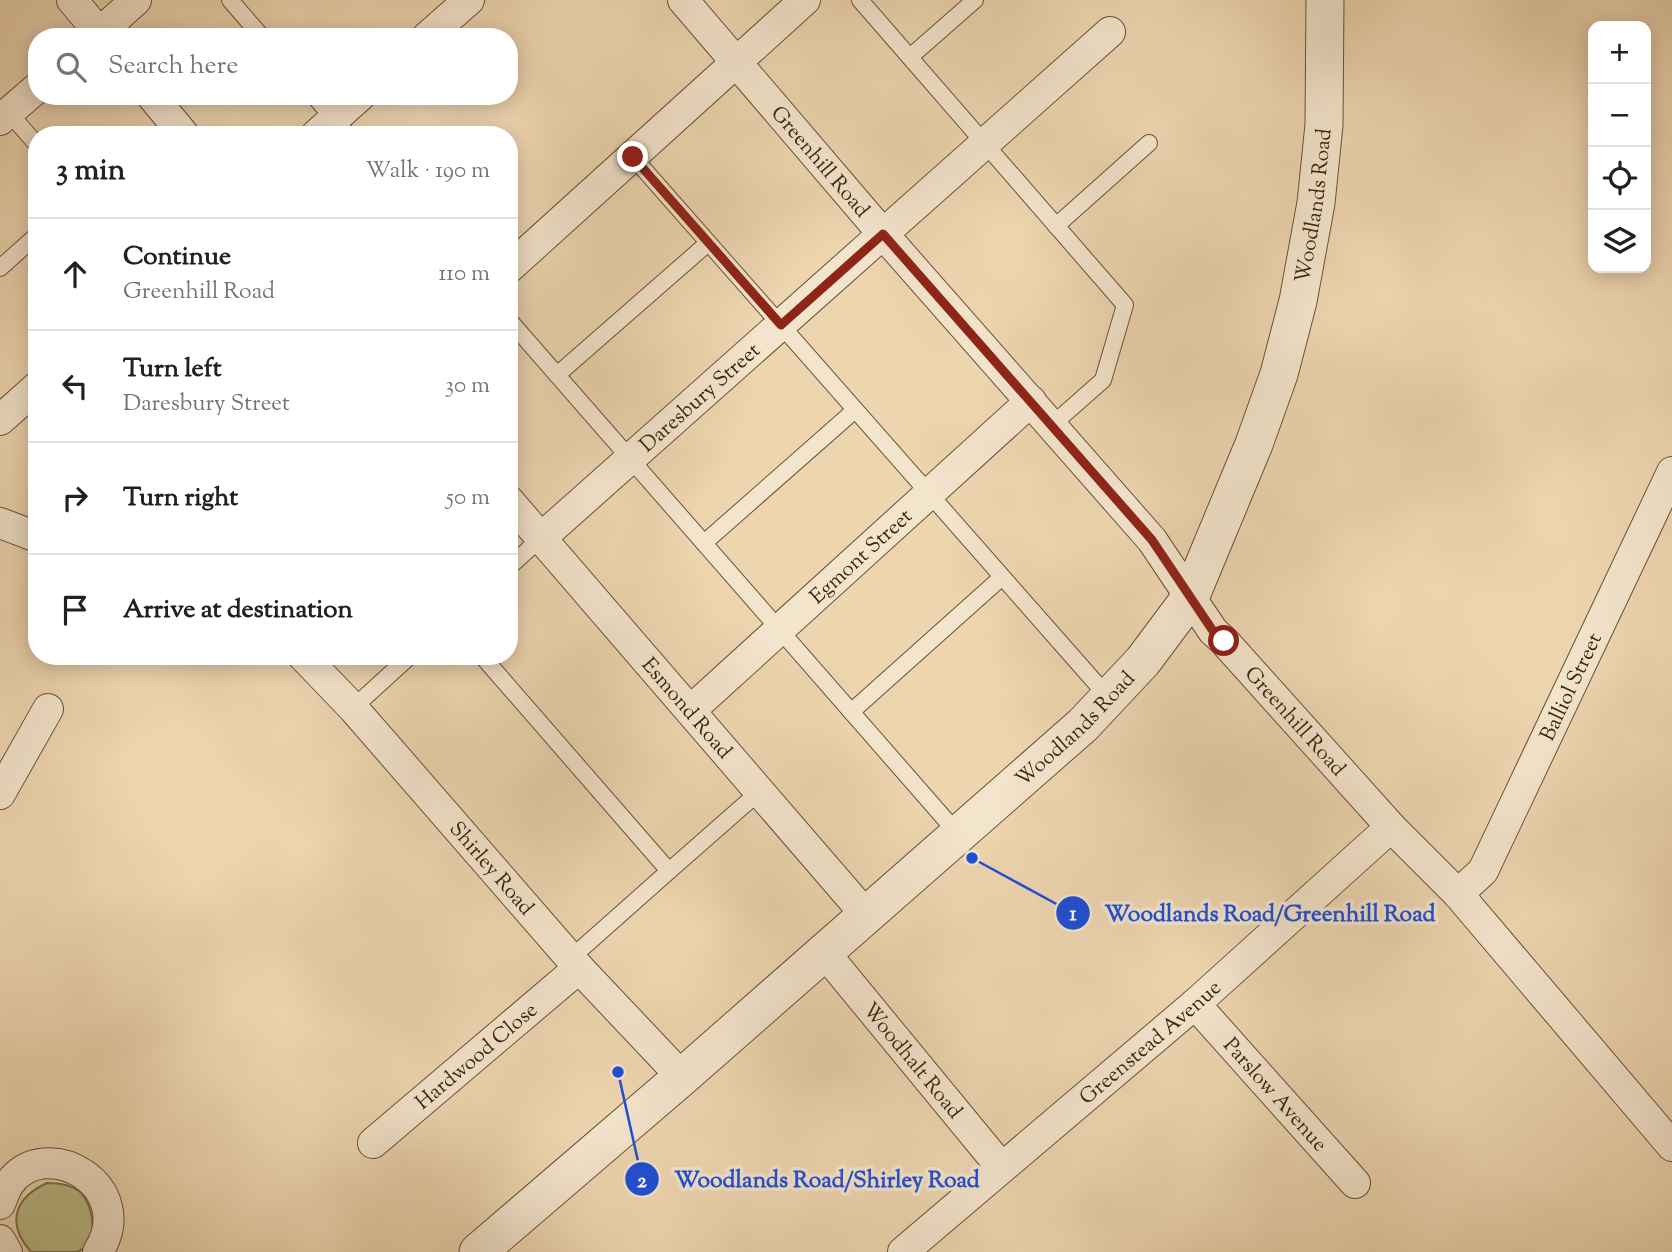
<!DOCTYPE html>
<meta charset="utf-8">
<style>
:root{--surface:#fff;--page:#f2f2f2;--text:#202124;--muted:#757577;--line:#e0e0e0}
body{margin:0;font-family:"Sorts Mill Goudy",serif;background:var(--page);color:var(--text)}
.controls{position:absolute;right:21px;top:21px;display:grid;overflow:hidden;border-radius:14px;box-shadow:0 4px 18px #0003}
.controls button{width:63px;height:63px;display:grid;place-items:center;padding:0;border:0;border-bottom:2px solid var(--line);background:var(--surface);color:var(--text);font:35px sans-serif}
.stop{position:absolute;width:21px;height:21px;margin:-16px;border:5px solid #8f2418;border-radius:50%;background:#fff}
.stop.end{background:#8f2418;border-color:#fff;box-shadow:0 2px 7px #0008}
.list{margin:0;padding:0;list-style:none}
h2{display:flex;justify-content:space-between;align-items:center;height:91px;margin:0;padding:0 28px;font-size:30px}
h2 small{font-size:23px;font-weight:400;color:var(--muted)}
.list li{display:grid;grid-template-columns:46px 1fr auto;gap:21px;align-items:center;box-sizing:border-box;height:112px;padding:0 28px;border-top:2px solid var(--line)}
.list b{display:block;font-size:26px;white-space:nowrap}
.list p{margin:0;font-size:23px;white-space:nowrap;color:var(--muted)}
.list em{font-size:23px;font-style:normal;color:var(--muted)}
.icon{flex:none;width:38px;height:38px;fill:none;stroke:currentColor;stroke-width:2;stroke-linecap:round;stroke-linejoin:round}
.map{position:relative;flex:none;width:1672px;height:1252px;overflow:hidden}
.search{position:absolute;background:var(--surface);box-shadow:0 4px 18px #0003;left:28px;top:28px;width:490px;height:77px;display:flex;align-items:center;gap:18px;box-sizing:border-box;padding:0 24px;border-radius:28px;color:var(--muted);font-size:26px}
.panel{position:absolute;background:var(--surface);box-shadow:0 4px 18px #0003;left:28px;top:126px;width:490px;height:539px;border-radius:28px}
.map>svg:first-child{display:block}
</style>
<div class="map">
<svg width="1672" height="1252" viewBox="0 0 1672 1252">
<rect width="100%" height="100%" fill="#edd5b0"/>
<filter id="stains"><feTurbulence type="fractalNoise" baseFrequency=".00286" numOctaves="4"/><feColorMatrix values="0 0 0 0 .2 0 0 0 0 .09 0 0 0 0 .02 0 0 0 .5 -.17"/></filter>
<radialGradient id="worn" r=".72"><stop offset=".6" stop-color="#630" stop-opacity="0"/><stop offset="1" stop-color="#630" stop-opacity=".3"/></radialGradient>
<!-- green -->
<path fill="#bbbc89" stroke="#7b714a" stroke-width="2" d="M47,1183c12,0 23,1 32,8 15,13 22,55 -3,61 -13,0 -31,0 -45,0 -25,-28 -17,-54 16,-69z"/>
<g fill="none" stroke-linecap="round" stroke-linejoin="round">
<defs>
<g id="service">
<path d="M230,0l32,37"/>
<path d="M860,0l265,305 -22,75 -51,45"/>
<path d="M910,57l65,-57"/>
<path d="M314,96l34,39"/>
<path d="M6,109l31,36"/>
<path d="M633,157l476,541"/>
<path d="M1056,226l93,-83"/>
<path d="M0,268l37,-33"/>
<path d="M509,320l449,514"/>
<path d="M557,375l151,-132"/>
<path d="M704,543l151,-133"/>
<path d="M509,567l32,-29"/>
<path d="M482,656l187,215 -98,87"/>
<path d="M353,708l57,-52"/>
<path d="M851,712l151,-135"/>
<path d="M669,871l91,-80"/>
</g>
<g id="minor">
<path d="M72,0l31,37"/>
<path id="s1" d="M683,0l200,234 269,306 61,91 11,10 167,186 67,67 214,252"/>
<path d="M95,37l41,-37"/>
<path d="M427,37l42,-37"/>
<path d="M152,96l32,39"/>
<path d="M0,120l37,-32"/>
<path d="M316,135l44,-39"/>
<path d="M509,268l296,-268"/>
<path d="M0,420l37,-33"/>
<path id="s2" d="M509,501l357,414"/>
<path d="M0,523l37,14"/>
<path id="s3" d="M541,538l569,-506"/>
<path id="s4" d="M303,656l50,52 226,260 103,109"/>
<path id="s5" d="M691,710l340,-309"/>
<path d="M0,794l48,-85"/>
<path id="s6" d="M1458,894l25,-23 189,-399"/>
<path id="s7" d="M824,952l177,215"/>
<path id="s8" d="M1195,1004l160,179"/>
<path id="s9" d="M373,1143l206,-175"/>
<path d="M0,1204c3,-7 5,-14 9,-20 36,-52 131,2 89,68"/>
<path d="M0,1240l7,12"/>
<path id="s10" d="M903,1252l292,-248 196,-177"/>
</g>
<g id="tertiary">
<path id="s11" d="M478,1252l204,-175 401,-352 60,-64 47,-63 64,-154 25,-70 19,-73 18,-98 8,-78 1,-125"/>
</g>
</defs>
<!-- service casing -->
<use href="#service" stroke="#685235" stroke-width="18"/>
<!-- minor casing -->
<use href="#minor" stroke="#685235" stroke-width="32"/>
<!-- tertiary casing -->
<use href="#tertiary" stroke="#685235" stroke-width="39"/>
<!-- service -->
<use href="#service" stroke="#f3e4cc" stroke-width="16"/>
<!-- minor -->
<use href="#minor" stroke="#f3e4cc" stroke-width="30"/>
<!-- tertiary -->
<use href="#tertiary" stroke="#f3e4cc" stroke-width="37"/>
</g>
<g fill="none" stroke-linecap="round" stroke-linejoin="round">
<!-- route -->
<path stroke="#8f2418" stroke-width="9" d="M633,157l148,168 102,-91 269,306 61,91 11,10"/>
</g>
<g text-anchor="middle" stroke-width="7" stroke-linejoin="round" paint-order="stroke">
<!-- street labels -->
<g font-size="21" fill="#3b260c" stroke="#f3e4cc">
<text dy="7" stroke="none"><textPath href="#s1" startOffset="212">Greenhill Road</textPath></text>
<text dy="7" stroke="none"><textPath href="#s11" startOffset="1382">Woodlands Road</textPath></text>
<text dy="7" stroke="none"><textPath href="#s3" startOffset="212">Daresbury Street</textPath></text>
<text dy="7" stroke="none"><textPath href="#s5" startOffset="229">Egmont Street</textPath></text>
<text dy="7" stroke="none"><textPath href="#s6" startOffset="238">Balliol Street</textPath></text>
<text dy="7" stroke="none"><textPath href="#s2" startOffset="273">Esmond Road</textPath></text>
<text dy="7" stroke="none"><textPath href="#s1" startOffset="947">Greenhill Road</textPath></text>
<text dy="7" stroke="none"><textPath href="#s11" startOffset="794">Woodlands Road</textPath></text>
<text dy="7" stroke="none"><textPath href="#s4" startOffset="284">Shirley Road</textPath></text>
<text dy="7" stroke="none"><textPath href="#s10" startOffset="324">Greenstead Avenue</textPath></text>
<text dy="7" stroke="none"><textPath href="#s9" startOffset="135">Hardwood Close</textPath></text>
<text dy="7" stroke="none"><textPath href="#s7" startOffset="140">Woodhalt Road</textPath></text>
<text dy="7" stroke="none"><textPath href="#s8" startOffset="121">Parslow Avenue</textPath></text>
</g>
</g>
<!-- callouts -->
<path fill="none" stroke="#1d4ed8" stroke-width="2.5" d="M972 858L1073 913M618 1072L642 1179"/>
<g fill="#1d4ed8" stroke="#f3e4cc" stroke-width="2.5">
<circle cx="972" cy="858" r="7"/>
<circle cx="618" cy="1072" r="7"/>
<circle cx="1073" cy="913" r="18"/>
<circle cx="642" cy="1179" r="18"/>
</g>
<g font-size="21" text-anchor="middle" font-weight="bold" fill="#fff">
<text x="1073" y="920">1</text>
<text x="642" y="1187">2</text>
</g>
<g font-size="23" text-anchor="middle" font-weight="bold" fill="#1d4ed8" stroke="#f3e4cc" stroke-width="7" stroke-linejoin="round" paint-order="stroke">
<text x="1270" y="921">Woodlands Road/Greenhill Road</text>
<text x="827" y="1187">Woodlands Road/Shirley Road</text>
</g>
<rect width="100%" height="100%" filter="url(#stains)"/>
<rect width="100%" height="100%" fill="url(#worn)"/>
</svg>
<div class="controls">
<button>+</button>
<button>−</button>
<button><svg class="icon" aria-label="locate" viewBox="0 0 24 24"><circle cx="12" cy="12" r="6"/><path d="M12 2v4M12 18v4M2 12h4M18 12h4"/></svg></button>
<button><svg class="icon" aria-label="layers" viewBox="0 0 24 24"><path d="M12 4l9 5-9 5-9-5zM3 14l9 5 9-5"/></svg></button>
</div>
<div class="stop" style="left:1224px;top:641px"></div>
<div class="stop end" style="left:633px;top:157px"></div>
<div class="search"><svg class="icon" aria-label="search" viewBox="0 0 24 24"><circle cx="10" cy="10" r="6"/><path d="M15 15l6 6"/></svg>Search here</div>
<section class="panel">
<h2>3 min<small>Walk · 190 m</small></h2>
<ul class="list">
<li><svg class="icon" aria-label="ahead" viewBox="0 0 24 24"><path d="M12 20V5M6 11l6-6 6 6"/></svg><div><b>Continue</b><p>Greenhill Road</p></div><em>110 m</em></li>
<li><svg class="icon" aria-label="left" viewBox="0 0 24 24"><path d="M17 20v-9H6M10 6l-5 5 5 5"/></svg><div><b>Turn left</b><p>Daresbury Street</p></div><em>30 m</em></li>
<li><svg class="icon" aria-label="right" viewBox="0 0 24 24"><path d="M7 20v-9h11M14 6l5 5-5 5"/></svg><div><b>Turn right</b></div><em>50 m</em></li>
<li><svg class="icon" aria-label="arrive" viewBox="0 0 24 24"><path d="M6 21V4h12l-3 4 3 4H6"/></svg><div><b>Arrive at destination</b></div></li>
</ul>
</section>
</div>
